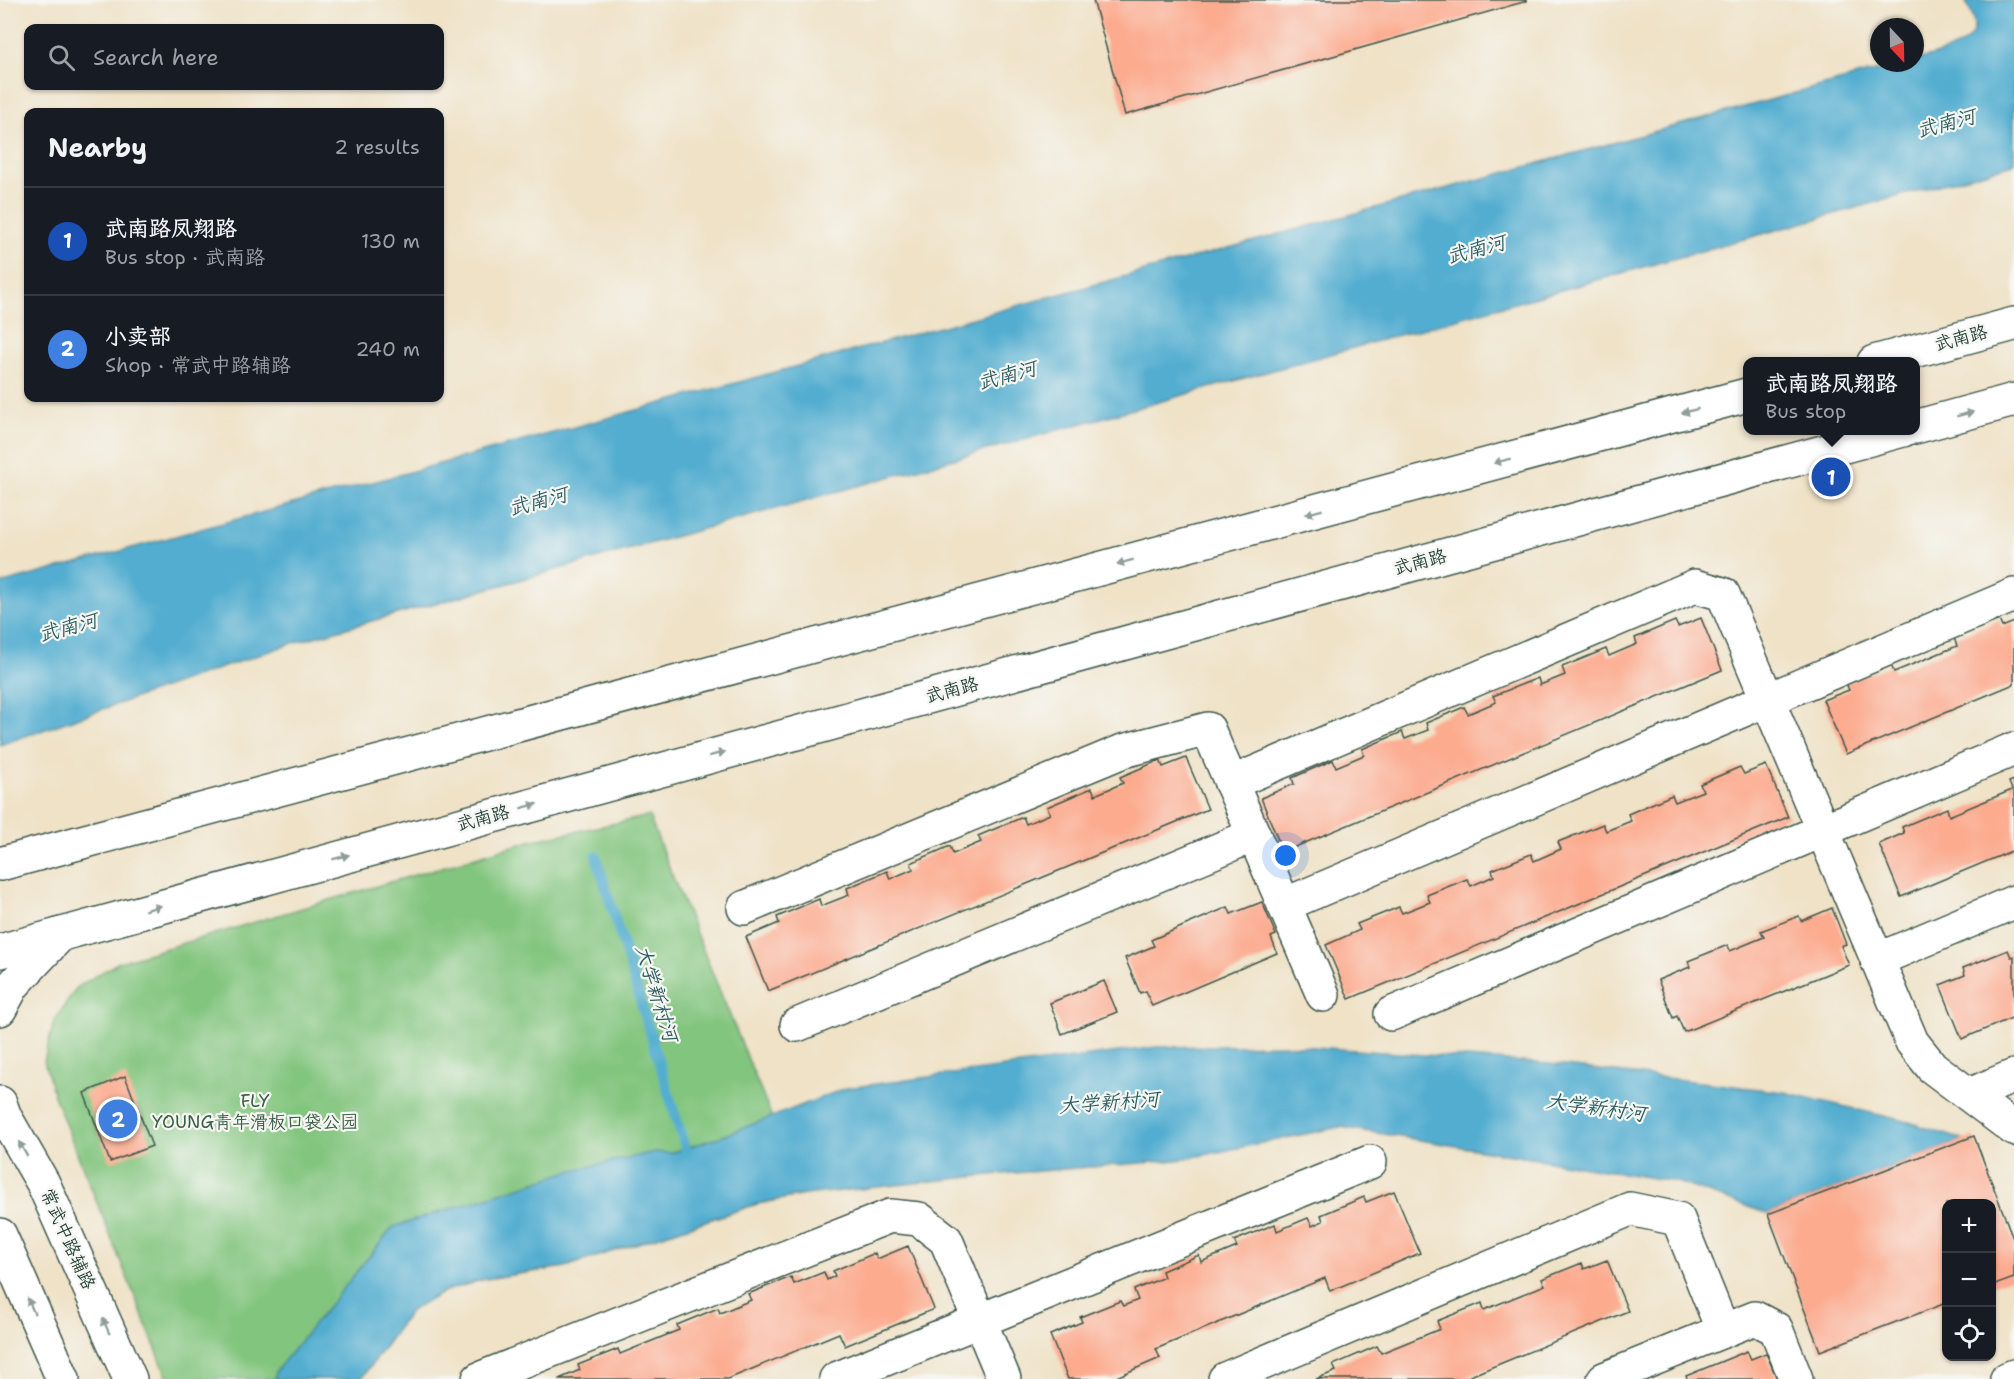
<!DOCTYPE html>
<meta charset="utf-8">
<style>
:root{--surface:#171b24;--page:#242831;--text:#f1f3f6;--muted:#9ea1a6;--line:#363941;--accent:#0f766e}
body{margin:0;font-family:"Shantell Sans","LXGW WenKai TC",sans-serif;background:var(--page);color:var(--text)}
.controls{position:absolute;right:18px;bottom:18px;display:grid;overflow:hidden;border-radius:12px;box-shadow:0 2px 4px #0004}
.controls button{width:54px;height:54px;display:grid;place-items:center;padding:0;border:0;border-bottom:2px solid var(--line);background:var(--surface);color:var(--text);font:30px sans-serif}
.compass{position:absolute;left:1870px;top:18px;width:54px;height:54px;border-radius:50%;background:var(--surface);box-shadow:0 2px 4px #0004;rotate:158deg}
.you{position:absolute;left:1286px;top:856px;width:21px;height:21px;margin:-15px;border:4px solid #fff;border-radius:50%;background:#1a73e8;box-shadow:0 0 0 9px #1a73e833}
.badge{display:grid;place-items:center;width:39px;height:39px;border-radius:50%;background:var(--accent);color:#fff;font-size:20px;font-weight:700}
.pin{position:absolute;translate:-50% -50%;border:3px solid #fff;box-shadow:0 2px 6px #0006}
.popup{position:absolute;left:1743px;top:357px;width:177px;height:78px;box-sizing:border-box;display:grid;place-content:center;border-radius:12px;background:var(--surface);filter:drop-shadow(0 2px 4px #0005);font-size:20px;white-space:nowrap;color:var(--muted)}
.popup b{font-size:22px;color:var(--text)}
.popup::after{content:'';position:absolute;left:50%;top:100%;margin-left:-12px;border:12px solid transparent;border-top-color:var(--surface)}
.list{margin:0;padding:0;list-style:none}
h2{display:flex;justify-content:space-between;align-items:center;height:78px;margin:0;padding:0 24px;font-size:26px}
h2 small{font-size:20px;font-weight:400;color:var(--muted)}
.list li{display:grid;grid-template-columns:39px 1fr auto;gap:18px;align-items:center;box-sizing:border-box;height:108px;padding:0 24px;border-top:2px solid var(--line)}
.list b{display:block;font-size:22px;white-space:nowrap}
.list p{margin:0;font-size:20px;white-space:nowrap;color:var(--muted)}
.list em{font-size:20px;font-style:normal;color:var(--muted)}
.icon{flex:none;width:33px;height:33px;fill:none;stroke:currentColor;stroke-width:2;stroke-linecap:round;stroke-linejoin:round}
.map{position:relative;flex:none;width:2014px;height:1379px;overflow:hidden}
.search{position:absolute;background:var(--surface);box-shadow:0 2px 4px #0004;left:24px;top:24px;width:420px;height:66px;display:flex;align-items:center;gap:15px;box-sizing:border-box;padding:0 21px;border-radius:12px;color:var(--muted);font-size:22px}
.panel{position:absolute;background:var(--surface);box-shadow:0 2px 4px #0004;left:24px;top:108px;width:420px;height:294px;border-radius:12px}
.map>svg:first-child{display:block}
</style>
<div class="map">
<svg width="2014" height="1379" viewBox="0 0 2014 1379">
<rect width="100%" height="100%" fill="#f6f6f2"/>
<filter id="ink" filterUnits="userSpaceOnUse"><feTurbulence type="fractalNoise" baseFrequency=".0167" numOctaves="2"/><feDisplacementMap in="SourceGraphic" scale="12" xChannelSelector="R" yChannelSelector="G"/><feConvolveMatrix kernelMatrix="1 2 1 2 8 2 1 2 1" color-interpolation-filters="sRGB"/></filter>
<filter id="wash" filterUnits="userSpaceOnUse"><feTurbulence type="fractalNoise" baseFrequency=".008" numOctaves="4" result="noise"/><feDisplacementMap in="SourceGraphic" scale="24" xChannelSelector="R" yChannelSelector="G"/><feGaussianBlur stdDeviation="1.35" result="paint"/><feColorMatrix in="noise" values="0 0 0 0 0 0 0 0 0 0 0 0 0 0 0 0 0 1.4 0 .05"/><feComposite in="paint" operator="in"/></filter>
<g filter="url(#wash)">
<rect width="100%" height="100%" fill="#efe2c7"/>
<!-- green -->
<path fill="#82c57e" stroke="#508159" stroke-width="1.5" d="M649,816l21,54 134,325 -47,9 -192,63 -80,12 -40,12 -35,20 -49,68h-193l-114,-283 -10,-35 10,-40 23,-34 42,-25 411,-121z"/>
<!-- water -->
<g fill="#52add0" stroke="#387582" stroke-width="1.5">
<path d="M1965,0h46l3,5v159l-1721,479 -293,102v-161l1905,-521h10v-3c16,-4 57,-12 59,-33 1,-9 -5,-19 -9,-27z"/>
<path d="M1285,1045l264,19 235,28 125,30 54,18 -195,74 -91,-32 -337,-55 -161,33 -190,15 -185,20 -47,9 -192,63 -80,12 -40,12 -35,20 -49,68h-86l1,-8 117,-144 180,-57 82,-18 16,1 54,-18 121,-47 311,-41z"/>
</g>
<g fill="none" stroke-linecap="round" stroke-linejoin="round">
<!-- stream -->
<path stroke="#52add0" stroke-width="10" d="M596,856l93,304"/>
</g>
<g id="blocks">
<!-- building -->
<g fill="#fcab8f">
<path d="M1093,0h434v1l-402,114z"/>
<path d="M1701,618l21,52 -439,182 -22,-54 33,-14 -2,-6 41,-18 3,7 28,-12 -2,-6 40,-17 3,7 23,-9 -2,-7 38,-16 4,7 28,-12 -3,-6 45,-18 2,7 25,-10 -3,-8 44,-18 3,7 28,-12 -2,-6 40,-17 3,6z"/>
<path d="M1999,620l3,7 12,-5v62l-168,70 -23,-54 26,-10 -3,-7 45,-18 3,7 63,-26 -3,-8z"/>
<path d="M1186,758l22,51 -440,182 -22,-54 33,-14 -2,-6 42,-18 2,7 28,-11 -2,-7 40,-17 3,8 23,-10 -2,-6 39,-17 3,8 28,-12 -3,-6 45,-19 3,7 24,-10 -3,-7 45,-19 3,7 28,-12 -3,-6 40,-17 3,7z"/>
<path d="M1766,765l22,52 -439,182 -23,-54 34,-15 -3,-6 42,-17 3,6 28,-11 -3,-7 40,-16 4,7 23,-10 -2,-6 39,-16 3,7 27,-12 -3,-7 45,-18 3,7 25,-10 -3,-7 44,-19 3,7 28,-11 -3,-7 40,-17 4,7z"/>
<path d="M2014,780v70l-113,47 -22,-53 25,-11 -2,-6 45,-19 2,8 63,-26 -3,-8z"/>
<path d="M1262,902l14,33 -5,2 6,16 -125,53 -6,-15 -6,2 -15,-35 29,-12 -3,-6 77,-33 3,7z"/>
<path d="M1832,908l14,36 -5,2 8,19 -165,67 -7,-16 -4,2 -15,-38 32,-13 -2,-6 40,-16 2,6 34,-14 -3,-6 38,-15 2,5z"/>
<path d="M2008,950l3,7 3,-1v61l-52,22 -22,-54 25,-10 -2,-7z"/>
<path d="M1104,981l13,31 -55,22 -12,-31z"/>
<path d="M125,1076l27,70 -42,16 -26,-69z"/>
<path d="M1974,1136l40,105v37l-22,8v-82h-46v99l-126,48 -52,-137z"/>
<path d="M1394,1191l26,62 -90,38 -5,-13 -169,71 4,9 -48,21h-44l-18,-44 32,-13 -2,-5 40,-16 3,5 15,-6 -4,-10 30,-13 -2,-6 37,-16 2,7 36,-15 -3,-6 41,-17 2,7 31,-13 4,8 11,-5 -2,-6 43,-18 2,5z"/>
<path d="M908,1246l26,63 -89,37 -6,-13 -111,46h-169l21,-9 -2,-5 40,-16 2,5 59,-24 -2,-5 41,-17 2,5 31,-13 -3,-6 43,-17 3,7 30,-12 3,8 8,-4 -2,-5 42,-18 2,6z"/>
<path d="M1607,1260l21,51 -165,68h-147l20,-8 -3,-6 44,-19 4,7 59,-24 -3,-8 45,-18 2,7 61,-25 -3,-6 40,-16 2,6z"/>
<path d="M1747,1351l4,8 15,-6 11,26h-90l-1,-3z"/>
</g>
</g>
</g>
<g filter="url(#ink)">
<use href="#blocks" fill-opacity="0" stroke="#3e564a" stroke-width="1.5"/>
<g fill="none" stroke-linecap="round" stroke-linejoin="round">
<defs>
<g id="minor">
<path d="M1231,783l464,-197 28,8 189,448 20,25 82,62"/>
<path d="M1284,905l730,-310"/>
<path d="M744,908l379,-157 85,-22 115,266"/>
<path d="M1877,960l137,-58"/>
<path d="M0,1009l13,-24 48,-51"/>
<path d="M1391,1014l623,-265"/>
<path d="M797,1025l457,-190"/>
<path d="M1970,1095l44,-19"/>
<path d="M0,1103l5,14 38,66 87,196"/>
<path d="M479,1379l411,-163 29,3 27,21 58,139"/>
<path d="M836,1379l534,-217"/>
<path d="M1225,1379l405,-170 48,10 45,112"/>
<path d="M1604,1379l151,-61 21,11 20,50"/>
<path d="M2007,1379l7,-3"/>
</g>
<g id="major">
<path d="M1874,362l140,-38"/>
<path d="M1915,427l99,-27"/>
<path d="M0,864l1747,-469"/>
<path d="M0,951l1903,-521"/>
<path d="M0,1111l5,6"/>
<path d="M0,1235l63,144"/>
</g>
</defs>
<!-- minor casing -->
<use href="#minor" stroke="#3e564a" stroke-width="36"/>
<!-- major casing -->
<use href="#major" stroke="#3e564a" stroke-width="36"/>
<!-- minor -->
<use href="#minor" stroke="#fff" stroke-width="33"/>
<!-- major -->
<use href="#major" stroke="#fff" stroke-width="33"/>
</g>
<!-- one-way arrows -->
<defs><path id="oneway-solid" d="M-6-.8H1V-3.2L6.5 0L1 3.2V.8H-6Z" transform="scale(1.5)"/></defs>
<g fill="#8f9e9a">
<use href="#oneway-solid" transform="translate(1690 411) rotate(165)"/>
<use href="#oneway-solid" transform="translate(1965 414) rotate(-15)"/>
<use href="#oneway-solid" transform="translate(1502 461) rotate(165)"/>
<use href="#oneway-solid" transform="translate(1314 512) rotate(165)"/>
<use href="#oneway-solid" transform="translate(1125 562) rotate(165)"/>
<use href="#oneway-solid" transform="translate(717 754) rotate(-15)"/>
<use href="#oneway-solid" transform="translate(529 806) rotate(-15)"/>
<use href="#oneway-solid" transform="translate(341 857) rotate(-15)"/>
<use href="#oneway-solid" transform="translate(153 908) rotate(-15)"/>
<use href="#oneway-solid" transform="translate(23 1149) rotate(-120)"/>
<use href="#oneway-solid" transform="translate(31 1306) rotate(-114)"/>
<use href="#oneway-solid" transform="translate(106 1326) rotate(-114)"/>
</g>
</g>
<g text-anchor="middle" stroke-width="4.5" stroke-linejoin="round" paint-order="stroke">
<!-- street labels -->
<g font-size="18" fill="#1f3d34" stroke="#f6f6f2">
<text transform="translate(1961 338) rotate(-15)" y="6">武南路</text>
<text transform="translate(1420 562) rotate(-15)" y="6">武南路</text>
<text transform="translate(952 690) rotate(-15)" y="6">武南路</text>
<text transform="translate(483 818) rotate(-15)" y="6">武南路</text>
<text transform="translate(68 1239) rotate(66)" y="6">常武中路辅路</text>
</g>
<!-- park labels -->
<g font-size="18" fill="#385f46" stroke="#f6f6f2">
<text x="255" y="1107">FLY<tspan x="255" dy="21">YOUNG青年滑板口袋公园</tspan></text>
</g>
<!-- water labels -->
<g font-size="20" font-style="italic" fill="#2e5f63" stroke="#f6f6f2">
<text transform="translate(1946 123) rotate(-15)" y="7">武南河</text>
<text transform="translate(1476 249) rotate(-15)" y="7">武南河</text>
<text transform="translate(1007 375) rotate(-15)" y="7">武南河</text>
<text transform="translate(538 501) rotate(-15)" y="7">武南河</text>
<text transform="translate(68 627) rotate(-15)" y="7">武南河</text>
<text transform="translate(657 993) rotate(73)" y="7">大学新村河</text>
<text transform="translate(1109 1102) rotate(-4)" y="7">大学新村河</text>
<text transform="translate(1596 1107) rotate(8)" y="7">大学新村河</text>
</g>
</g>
</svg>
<div class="controls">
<button>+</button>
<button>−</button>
<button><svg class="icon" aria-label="locate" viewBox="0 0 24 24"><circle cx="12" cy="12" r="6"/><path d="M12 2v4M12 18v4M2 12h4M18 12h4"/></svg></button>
</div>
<svg class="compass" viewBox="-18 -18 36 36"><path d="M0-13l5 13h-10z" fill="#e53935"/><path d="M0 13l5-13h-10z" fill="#9ea1a6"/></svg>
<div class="you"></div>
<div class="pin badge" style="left:1831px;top:477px;background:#1a4fb4">1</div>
<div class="popup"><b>武南路凤翔路</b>Bus stop</div>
<div class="pin badge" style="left:118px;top:1119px;background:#3f7fe0">2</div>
<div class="search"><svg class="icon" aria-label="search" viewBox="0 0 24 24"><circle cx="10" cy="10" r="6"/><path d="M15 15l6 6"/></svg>Search here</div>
<section class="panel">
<h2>Nearby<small>2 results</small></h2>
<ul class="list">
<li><span class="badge" style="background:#1a4fb4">1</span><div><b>武南路凤翔路</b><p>Bus stop · 武南路</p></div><em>130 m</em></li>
<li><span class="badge" style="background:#3f7fe0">2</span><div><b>小卖部</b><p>Shop · 常武中路辅路</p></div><em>240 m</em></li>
</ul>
</section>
</div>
